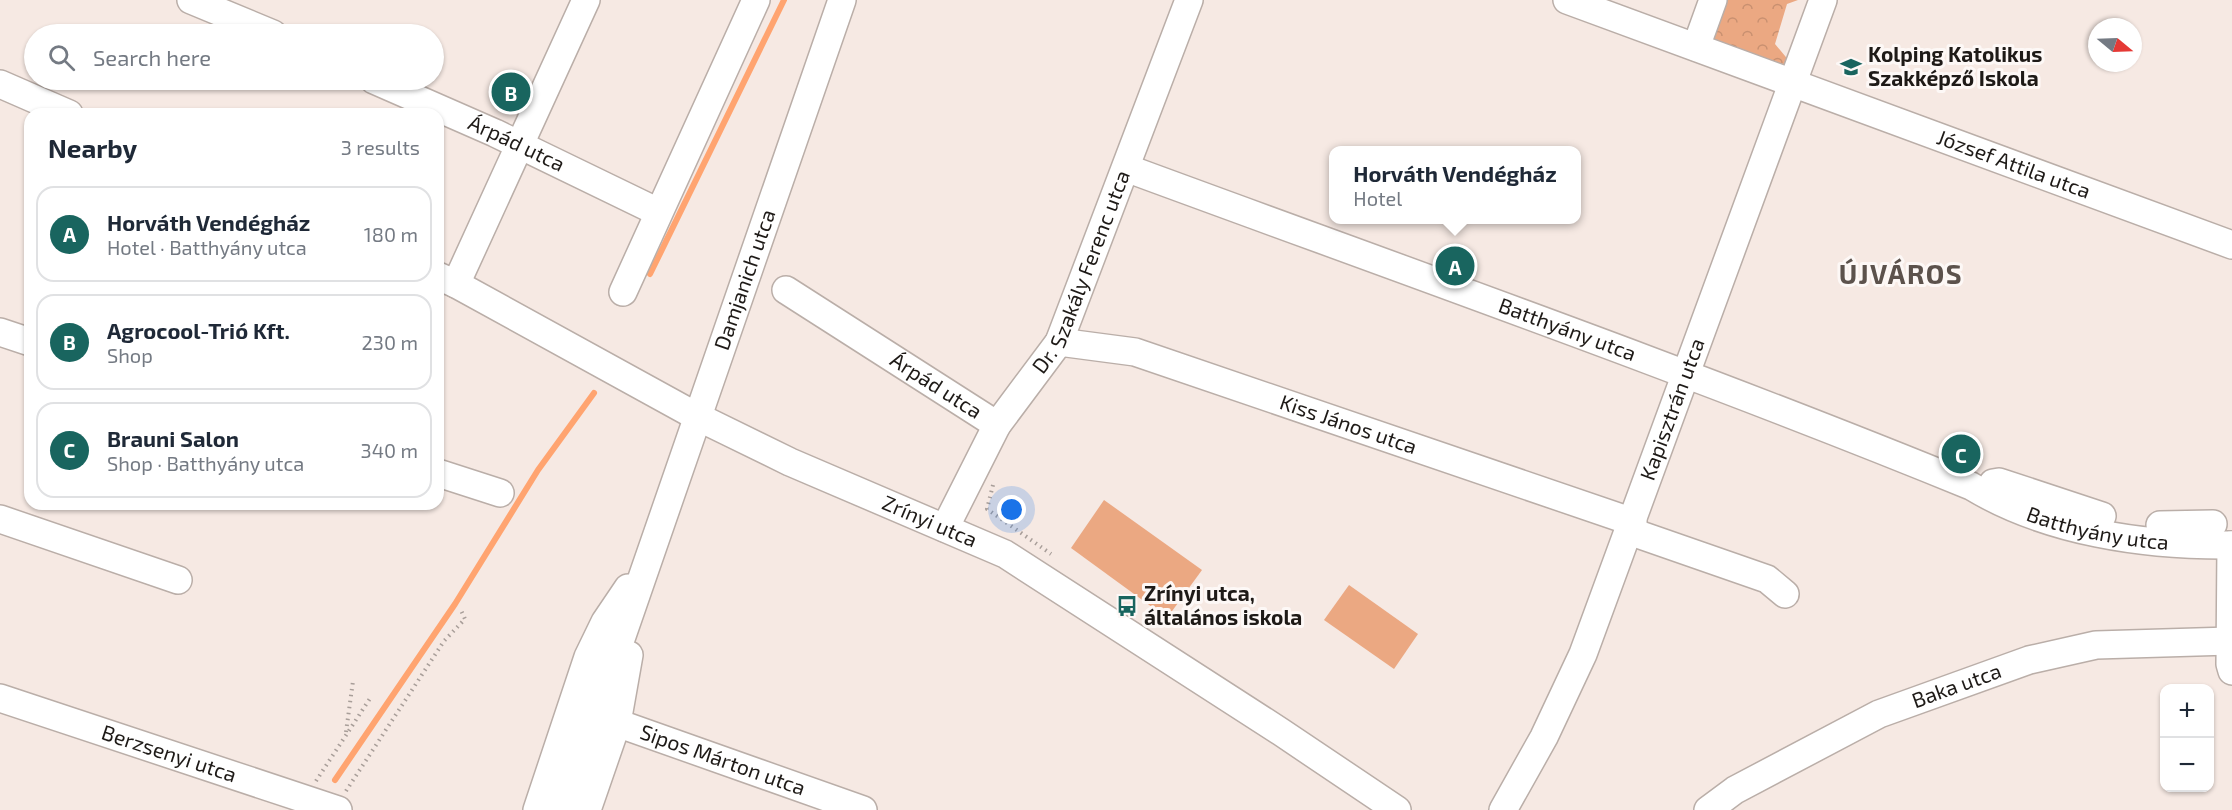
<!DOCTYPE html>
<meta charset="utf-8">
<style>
:root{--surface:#fff;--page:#f2f2f3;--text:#1f2937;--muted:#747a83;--line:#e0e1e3;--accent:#19655f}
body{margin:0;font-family:"Exo 2",sans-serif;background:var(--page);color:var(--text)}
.controls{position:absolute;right:18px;bottom:18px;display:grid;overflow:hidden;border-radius:12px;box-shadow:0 2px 4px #0004}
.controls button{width:54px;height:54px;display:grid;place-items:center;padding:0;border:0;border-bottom:2px solid var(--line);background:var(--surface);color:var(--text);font:30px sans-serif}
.compass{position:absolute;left:2088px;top:18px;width:54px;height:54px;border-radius:50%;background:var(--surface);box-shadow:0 2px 4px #0004;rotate:109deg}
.you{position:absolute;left:1012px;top:510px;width:21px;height:21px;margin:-15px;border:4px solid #fff;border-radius:50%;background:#1a73e8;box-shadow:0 0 0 9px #1a73e833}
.badge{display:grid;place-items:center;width:39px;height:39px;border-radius:50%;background:var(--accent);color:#fff;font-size:20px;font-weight:700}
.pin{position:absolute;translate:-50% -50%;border:3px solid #fff;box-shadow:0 2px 6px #0006}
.popup{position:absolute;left:1329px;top:146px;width:252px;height:78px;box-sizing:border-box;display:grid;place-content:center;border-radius:12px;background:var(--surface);filter:drop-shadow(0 2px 4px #0005);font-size:20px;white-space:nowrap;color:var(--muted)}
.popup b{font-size:22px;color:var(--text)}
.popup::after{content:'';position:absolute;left:50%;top:100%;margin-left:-12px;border:12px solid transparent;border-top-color:var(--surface)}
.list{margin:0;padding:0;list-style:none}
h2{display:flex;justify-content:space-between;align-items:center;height:78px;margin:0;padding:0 24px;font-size:26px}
h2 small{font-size:20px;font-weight:400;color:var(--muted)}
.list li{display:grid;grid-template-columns:39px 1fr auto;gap:18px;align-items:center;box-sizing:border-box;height:96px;margin:0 12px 12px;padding:0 12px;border:2px solid var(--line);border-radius:18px}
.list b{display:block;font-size:22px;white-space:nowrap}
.list p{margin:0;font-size:20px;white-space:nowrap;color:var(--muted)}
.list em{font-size:20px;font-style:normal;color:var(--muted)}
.icon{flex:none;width:33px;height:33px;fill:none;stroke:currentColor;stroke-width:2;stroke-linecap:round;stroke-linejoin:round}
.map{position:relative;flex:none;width:2232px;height:810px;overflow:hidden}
.search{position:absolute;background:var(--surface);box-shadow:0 2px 4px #0004;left:24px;top:24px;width:420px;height:66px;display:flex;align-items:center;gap:15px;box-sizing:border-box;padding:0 21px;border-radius:33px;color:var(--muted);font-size:22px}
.panel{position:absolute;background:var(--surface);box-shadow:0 2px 4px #0004;left:24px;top:108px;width:420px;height:402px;border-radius:18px}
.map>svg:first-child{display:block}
</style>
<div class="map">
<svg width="2232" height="810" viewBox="0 0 2232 810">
<defs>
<pattern id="park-crowns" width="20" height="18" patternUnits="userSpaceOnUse" patternTransform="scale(1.5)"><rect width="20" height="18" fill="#eba882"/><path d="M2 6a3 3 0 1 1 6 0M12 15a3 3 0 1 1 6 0" fill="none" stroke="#c99070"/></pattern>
</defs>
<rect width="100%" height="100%" fill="#f6e9e3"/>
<!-- park -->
<path fill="url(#park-crowns)" d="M1719,0h79l-11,4 -12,40 15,18 -5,13 -83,-30z"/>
<!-- pitch -->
<g fill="#eba882">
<path d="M1104,500l98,70 -35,48 -96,-70z"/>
<path d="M1349,585l69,49 -24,35 -70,-49z"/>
</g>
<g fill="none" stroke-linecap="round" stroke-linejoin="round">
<!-- stream -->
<g stroke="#ffa470" stroke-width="6">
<path d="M650,274l134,-274"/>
<path d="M335,780l120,-176 83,-134 56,-77"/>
</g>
<defs>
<g id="minor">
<path d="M191,0l82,34"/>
<path id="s1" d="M1567,0l665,245"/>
<path d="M1696,47l17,-47"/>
<path id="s2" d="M374,80l121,53 163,79"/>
<path d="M0,84l69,30"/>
<path id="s3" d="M1126,168c282,104 566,204 845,318 76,46 173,60 261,59"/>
<path id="s4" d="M438,276l18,8 240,132 94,46 215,92 276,178 116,78"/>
<path d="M456,284l130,-284"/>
<path id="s5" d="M786,290l211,135"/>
<path d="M623,292l133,-292"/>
<path d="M0,332l30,10"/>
<path id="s6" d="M1059,342l76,10 498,170"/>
<path d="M438,473l62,20"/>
<path d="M1993,483l6,-1 103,34"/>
<path d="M0,519l178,61"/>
<path d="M2160,525l53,-1"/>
<path id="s7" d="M945,528l52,-103 62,-83 130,-342"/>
<path d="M1629,531l138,48 18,15"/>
<path d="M2231,545l-1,119 2,7"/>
<path id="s8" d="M0,698l338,112"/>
<path id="s9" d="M597,708l245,-708"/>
<path id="s10" d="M617,723l246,87"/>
<path d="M537,810l51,-153 17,-35 23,-34"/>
<path d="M587,810l30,-87 12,-68"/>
<path id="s11" d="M1503,810l41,-73 39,-83 240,-654"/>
<path id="s12" d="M1708,810l27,-20 144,-76 150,-54 67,-15 134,-4"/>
</g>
<path id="major" d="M563,810l34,-102"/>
</defs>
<!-- minor casing -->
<use href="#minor" stroke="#baaea8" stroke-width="30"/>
<!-- major casing -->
<use href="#major" stroke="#baaea8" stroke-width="36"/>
<!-- path -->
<g stroke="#a89e99" stroke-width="4" stroke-dasharray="1.5 4.5" stroke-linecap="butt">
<path d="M993,485l-6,24 64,45"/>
<path d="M346,732l7,-51"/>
<path d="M316,781l55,-84"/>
<path d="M346,791l98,-150 21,-22 -5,-11"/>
</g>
<!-- minor -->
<use href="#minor" stroke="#fff" stroke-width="27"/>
<!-- major -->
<use href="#major" stroke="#fff" stroke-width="33"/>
</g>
<!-- icons -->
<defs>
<symbol id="school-bare" viewBox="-9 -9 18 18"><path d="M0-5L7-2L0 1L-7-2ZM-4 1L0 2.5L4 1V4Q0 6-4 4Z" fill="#19655f" stroke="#fdf8f6" stroke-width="2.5" paint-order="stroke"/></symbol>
<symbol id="bus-bare" viewBox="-9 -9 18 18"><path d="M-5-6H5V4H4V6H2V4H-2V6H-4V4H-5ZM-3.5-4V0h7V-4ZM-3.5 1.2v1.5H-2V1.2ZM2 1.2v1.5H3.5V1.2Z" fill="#19655f" stroke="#fdf8f6" stroke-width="2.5" paint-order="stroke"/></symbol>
</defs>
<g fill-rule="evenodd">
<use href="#school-bare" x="1836" y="52" width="30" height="30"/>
<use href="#bus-bare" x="1112" y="591" width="30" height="30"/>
</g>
<g text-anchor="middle" stroke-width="6" stroke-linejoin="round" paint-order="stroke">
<!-- poi labels -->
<g font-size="21" font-weight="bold" fill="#1e1a17" stroke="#fdf8f6" text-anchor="start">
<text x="1868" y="62">Kolping Katolikus<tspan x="1868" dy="24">Szakképző Iskola</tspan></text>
<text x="1144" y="601">Zrínyi utca,<tspan x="1144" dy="24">általános iskola</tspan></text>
</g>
<!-- street labels -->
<g font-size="21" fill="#1e1a17" stroke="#fdf8f6">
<text dy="7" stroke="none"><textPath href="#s2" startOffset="156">Árpád utca</textPath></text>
<text dy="7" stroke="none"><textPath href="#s1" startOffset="476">József Attila utca</textPath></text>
<text dy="7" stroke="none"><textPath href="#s7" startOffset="292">Dr. Szakály Ferenc utca</textPath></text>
<text dy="7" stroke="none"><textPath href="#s9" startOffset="453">Damjanich utca</textPath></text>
<text dy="7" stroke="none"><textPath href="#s3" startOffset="470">Batthyány utca</textPath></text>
<text dy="7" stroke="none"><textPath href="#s5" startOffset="178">Árpád utca</textPath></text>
<text dy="7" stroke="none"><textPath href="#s11" startOffset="436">Kapisztrán utca</textPath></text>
<text dy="7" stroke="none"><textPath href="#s6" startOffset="302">Kiss János utca</textPath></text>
<text dy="7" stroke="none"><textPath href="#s4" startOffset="550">Zrínyi utca</textPath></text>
<text dy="7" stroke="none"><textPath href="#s3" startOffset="1038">Batthyány utca</textPath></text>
<text dy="7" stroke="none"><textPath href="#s12" startOffset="279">Baka utca</textPath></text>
<text dy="7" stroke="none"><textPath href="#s8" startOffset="178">Berzsenyi utca</textPath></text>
<text dy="7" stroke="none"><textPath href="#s10" startOffset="112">Sipos Márton utca</textPath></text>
</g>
<!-- district labels -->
<g font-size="27" font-weight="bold" letter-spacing="1.5" fill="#5c524c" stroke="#fdf8f6">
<text x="1901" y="284">ÚJVÁROS</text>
</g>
</g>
</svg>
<div class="controls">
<button>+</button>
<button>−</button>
</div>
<svg class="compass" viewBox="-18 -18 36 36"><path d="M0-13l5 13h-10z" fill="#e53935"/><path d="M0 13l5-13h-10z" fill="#747a83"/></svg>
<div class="you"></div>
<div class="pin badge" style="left:1455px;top:266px">A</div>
<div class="popup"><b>Horváth Vendégház</b>Hotel</div>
<div class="pin badge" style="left:511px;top:92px">B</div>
<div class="pin badge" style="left:1961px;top:454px">C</div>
<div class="search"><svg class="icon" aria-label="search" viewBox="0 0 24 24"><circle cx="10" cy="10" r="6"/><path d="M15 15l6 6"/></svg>Search here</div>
<section class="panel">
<h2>Nearby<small>3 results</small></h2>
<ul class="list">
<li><span class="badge">A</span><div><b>Horváth Vendégház</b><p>Hotel · Batthyány utca</p></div><em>180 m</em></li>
<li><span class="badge">B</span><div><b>Agrocool-Trió Kft.</b><p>Shop</p></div><em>230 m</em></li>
<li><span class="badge">C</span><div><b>Brauni Salon</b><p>Shop · Batthyány utca</p></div><em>340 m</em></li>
</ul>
</section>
</div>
